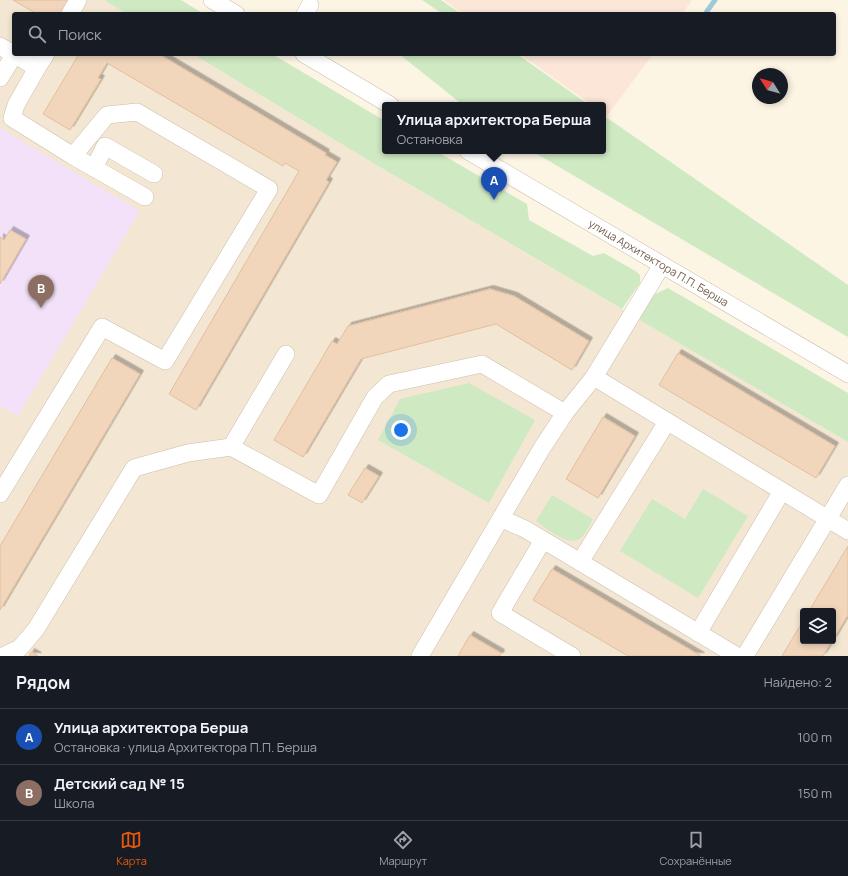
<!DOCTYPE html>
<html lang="ru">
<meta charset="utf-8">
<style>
:root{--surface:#171b24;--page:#242831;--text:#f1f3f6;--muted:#9ea1a6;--line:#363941;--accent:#ea580c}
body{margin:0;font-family:Manrope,sans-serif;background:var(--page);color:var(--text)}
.controls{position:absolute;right:12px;bottom:12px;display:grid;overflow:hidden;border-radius:4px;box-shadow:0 2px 6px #0003}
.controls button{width:36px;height:36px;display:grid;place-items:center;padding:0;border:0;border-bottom:1px solid var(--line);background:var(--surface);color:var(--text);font:20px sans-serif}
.compass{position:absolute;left:752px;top:68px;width:36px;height:36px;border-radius:50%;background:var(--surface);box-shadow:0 2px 6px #0003;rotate:307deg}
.you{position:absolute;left:401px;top:430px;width:14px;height:14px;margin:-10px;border:3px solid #fff;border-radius:50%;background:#1a73e8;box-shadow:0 0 0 6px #1a73e833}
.badge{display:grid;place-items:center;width:26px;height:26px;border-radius:50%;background:var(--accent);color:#fff;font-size:13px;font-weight:700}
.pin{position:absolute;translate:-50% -33px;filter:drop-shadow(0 1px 2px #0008)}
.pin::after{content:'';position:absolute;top:21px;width:14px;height:12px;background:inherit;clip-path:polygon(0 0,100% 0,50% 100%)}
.popup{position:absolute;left:382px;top:102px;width:224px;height:52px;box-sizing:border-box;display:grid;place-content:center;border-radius:4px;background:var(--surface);filter:drop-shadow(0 1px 3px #0005);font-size:13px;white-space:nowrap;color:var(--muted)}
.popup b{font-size:15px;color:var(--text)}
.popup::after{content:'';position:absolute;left:50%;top:100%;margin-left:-8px;border:8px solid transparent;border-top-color:var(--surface)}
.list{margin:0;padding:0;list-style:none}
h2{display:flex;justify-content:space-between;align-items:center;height:52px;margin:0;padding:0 16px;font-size:17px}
h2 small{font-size:13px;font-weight:400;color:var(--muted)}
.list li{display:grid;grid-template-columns:26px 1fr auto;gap:12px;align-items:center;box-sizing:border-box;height:56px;padding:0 16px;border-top:1px solid var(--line)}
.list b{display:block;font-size:15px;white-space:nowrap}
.list p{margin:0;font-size:13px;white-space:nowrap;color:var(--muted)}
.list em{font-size:13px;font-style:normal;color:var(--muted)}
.icon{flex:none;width:22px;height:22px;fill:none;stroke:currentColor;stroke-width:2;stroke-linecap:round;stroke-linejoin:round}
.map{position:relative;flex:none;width:848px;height:656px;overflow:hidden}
.search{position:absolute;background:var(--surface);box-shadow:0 2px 6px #0003;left:12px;right:12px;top:12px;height:44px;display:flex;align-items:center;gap:10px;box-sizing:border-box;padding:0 14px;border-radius:4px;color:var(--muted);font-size:15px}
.sheet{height:164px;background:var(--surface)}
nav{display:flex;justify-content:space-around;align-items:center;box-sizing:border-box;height:56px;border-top:1px solid var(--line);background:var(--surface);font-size:11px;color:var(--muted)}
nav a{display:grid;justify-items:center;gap:2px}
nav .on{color:var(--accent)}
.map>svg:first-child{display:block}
</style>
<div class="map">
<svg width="848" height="656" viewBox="0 0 848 656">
<defs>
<filter id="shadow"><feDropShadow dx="3.5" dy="-3.5" stdDeviation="0" flood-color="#0004"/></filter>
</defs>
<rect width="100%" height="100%" fill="#fcf5e4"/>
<!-- residential -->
<path fill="#f3e7d3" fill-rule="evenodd" d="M0,0h104l23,14h-113v40h179l180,109 475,279v214h-848zM803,611h30v30h-30z"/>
<!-- commercial -->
<g fill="#fce6d8">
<path d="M444,0h248l-10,14h-219z"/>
<path d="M520,54h133l-46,62 -4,-3v-8h-11z"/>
</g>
<!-- education -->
<path fill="#f2e1f8" d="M0,128l140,83 -122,205 -18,-10z"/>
<!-- green -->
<g fill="#cfe9c3">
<path d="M104,0h77l23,14h-77z"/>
<path d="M422,0h19l20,14h-18z"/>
<path d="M193,54h79l113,67v30h51l91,53 2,16 64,36 11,-3 33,19 3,3v8l-18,26 -249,-146z"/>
<path d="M399,54h118l72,51h-126z"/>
<path d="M603,115l245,170v52l-316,-186h71z"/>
<path d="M668,288l180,105v49l-210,-123 15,-24z"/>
<path d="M469,383l66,37 -46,83 -111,-63 22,-41z"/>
<path d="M703,489l45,27 -50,82 -78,-47 32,-52 33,20z"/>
<path d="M552,495l41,24c-3,5 -6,12 -10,17 -13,14 -35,-7 -47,-15z"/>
</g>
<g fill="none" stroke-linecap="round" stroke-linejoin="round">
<!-- stream -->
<path stroke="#9fc9d7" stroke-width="5" d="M705,14l10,-14"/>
</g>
<!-- building -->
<g fill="#f1d6bc" stroke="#e3be9d" filter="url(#shadow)">
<path d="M13,0h60l-8,14h-28z"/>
<path d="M79,54h80l167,99 -1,2 12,7 -11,18 3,2 -133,228 -27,-16 130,-223 -14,-8 -2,3 -176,-103 -9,15 3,1 -31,51 -27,-16z"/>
<path d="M10,230l16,9 -26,45v-47l4,3z"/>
<path d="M490,289l24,7 75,45 -17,29 -76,-46 -135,35 -58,98 -29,-17 58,-99 5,3 11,-18z"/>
<path d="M678,353l157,93 -19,32 -157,-93z"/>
<path d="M112,358l28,16 -140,236v-64z"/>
<path d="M603,417l32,19 -37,62 -32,-19z"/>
<path d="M365,468l14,8 -17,27 -14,-8z"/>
<path d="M848,546v69l-15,25v-29h-24z"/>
<path d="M552,569l149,87h-73l-95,-56z"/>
<path d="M803,621v20h29l-9,15h-41z"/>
<path d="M470,635l31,18 -1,3h-42z"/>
<path d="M31,652l7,4h-9z"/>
</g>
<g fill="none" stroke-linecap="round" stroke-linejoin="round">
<defs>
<g id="minor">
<path d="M212,0l24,14"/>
<path d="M70,14l8,-14"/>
<path d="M305,14l5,-9"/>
<path d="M0,46l37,22 9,-14"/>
<path d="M304,54l86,51"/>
<path d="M0,78l14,-23"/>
<path id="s1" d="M468,151l380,223"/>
<path d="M73,156l72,41"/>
<path d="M94,168l11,-22 49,28"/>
<path d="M594,377l254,154"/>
<path d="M231,447l55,-93"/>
<path d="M0,494l102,-167 63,34 104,-172 -132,-77 -30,3 -34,41 -61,-38 4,-13 21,-37"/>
<path d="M502,519l23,10 212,127"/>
<path d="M543,540l-43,73 72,43"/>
<path d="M580,562l87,-140"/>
<path d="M698,633l84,-142"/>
<path d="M3,656l17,-8 16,-19 98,-161 54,-15 43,-6 88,48 56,-98 14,-13 93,-20 83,49"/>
<path d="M420,656l122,-208 23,-35 29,-36 68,-112"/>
<path d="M745,656l103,-171"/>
</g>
</defs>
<!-- minor casing -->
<use href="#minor" stroke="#cdbdab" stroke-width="18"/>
<!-- minor -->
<use href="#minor" stroke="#fff" stroke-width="17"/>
</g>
<g text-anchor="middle" stroke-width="3.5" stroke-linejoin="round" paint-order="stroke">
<!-- street labels -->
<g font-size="11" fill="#745d4a" stroke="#fff9ea">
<text dy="4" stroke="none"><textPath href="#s1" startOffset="221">улица Архитектора П.П. Берша</textPath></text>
</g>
</g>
</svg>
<div class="controls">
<button><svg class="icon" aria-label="layers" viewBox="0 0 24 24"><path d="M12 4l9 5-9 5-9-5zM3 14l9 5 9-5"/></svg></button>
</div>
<svg class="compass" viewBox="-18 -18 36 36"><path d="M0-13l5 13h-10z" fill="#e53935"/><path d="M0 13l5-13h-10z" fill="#9ea1a6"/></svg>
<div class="you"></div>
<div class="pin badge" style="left:494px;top:200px;background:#1a4fb4">A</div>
<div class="popup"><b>Улица архитектора Берша</b>Остановка</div>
<div class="pin badge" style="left:41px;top:308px;background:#8d6e63">B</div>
<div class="search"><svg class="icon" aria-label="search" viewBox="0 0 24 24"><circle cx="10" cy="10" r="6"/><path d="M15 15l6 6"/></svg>Поиск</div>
</div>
<section class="sheet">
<h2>Рядом<small>Найдено: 2</small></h2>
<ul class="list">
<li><span class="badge" style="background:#1a4fb4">A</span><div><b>Улица архитектора Берша</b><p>Остановка · улица Архитектора П.П. Берша</p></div><em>100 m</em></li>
<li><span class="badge" style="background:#8d6e63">B</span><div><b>Детский сад № 15</b><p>Школа</p></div><em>150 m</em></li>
</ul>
</section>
<nav>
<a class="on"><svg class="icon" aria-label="map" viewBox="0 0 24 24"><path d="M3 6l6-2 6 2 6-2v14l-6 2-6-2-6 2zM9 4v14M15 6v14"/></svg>Карта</a>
<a><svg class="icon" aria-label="directions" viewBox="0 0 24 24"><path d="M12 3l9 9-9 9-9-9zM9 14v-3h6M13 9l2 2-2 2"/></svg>Маршрут</a>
<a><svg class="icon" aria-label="saved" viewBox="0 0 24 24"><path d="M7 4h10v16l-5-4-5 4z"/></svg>Сохранённые</a>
</nav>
